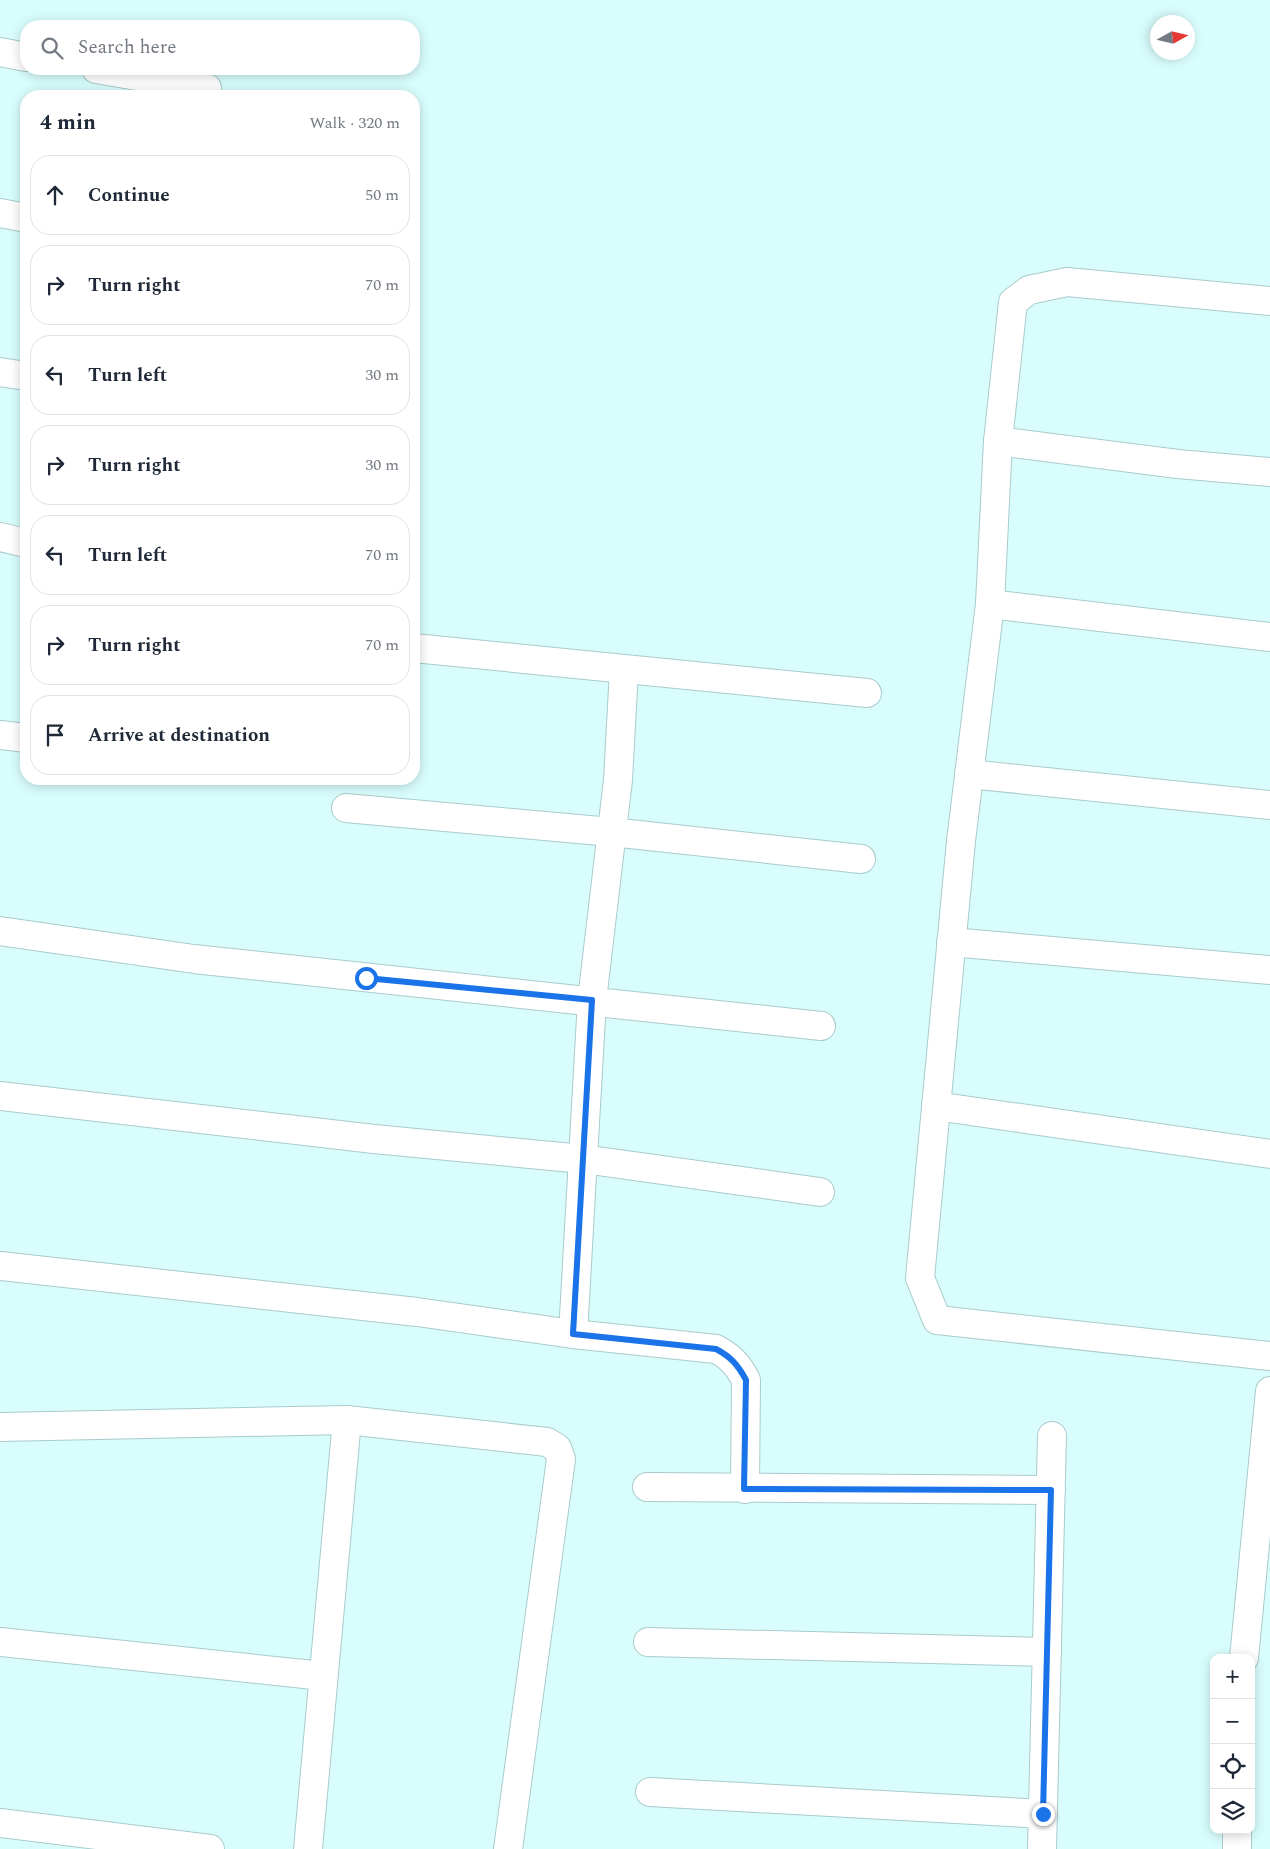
<!DOCTYPE html>
<meta charset="utf-8">
<style>
:root{--surface:#fff;--page:#f2f2f3;--text:#1f2937;--muted:#747a83;--line:#e0e1e3}
body{margin:0;font-family:Spectral,serif;background:var(--page);color:var(--text)}
.controls{position:absolute;right:15px;bottom:15px;display:grid;overflow:hidden;border-radius:10px;box-shadow:0 2px 12px #0003}
.controls button{width:45px;height:45px;display:grid;place-items:center;padding:0;border:0;border-bottom:1px solid var(--line);background:var(--surface);color:var(--text);font:25px sans-serif}
.compass{position:absolute;left:1150px;top:15px;width:45px;height:45px;border-radius:50%;background:var(--surface);box-shadow:0 2px 12px #0003;rotate:82deg}
.stop{position:absolute;width:15px;height:15px;margin:-11px;border:4px solid #1a73e8;border-radius:50%;background:#fff}
.stop.end{background:#1a73e8;border-color:#fff;box-shadow:0 1px 5px #0008}
.list{margin:0;padding:0;list-style:none}
h2{display:flex;justify-content:space-between;align-items:center;height:65px;margin:0;padding:0 20px;font-size:21px}
h2 small{font-size:16px;font-weight:400;color:var(--muted)}
.list li{display:grid;grid-template-columns:32px 1fr auto;gap:15px;align-items:center;box-sizing:border-box;height:80px;margin:0 10px 10px;padding:0 10px;border:1px solid var(--line);border-radius:20px}
.list b{display:block;font-size:19px;white-space:nowrap}
.list em{font-size:16px;font-style:normal;color:var(--muted)}
.icon{flex:none;width:28px;height:28px;fill:none;stroke:currentColor;stroke-width:2;stroke-linecap:round;stroke-linejoin:round}
.map{position:relative;flex:none;width:1270px;height:1849px;overflow:hidden}
.search{position:absolute;background:var(--surface);box-shadow:0 2px 12px #0003;left:20px;top:20px;width:400px;height:55px;display:flex;align-items:center;gap:12px;box-sizing:border-box;padding:0 18px;border-radius:20px;color:var(--muted);font-size:19px}
.panel{position:absolute;background:var(--surface);box-shadow:0 2px 12px #0003;left:20px;top:90px;width:400px;height:695px;border-radius:20px}
.map>svg:first-child{display:block}
</style>
<div class="map">
<svg width="1270" height="1849" viewBox="0 0 1270 1849">
<rect width="100%" height="100%" fill="#d9fdfd"/>
<g fill="none" stroke-linecap="round" stroke-linejoin="round">
<defs>
<g id="minor">
<path d="M0,52l26,5"/>
<path d="M96,69l111,19"/>
<path d="M0,213l26,5"/>
<path d="M1270,301l-203,-19 -38,8 -16,12 -15,139 -8,163 -29,237 -41,437 17,42 333,36"/>
<path d="M0,372l26,4"/>
<path d="M998,441l180,23 92,8"/>
<path d="M0,537l26,6"/>
<path d="M990,604l280,33"/>
<path d="M414,648l453,45"/>
<path d="M0,735l26,3"/>
<path d="M969,774l301,31"/>
<path d="M346,808l265,24 250,27"/>
<path d="M0,931l194,28 627,67"/>
<path d="M951,942l319,28"/>
<path d="M0,1096l374,43 209,20 237,33"/>
<path d="M936,1106l334,48"/>
<path d="M0,1266l417,46 156,22 143,15c15,8 22,16 30,31l-1,109"/>
<path d="M573,1334l19,-334 26,-220 6,-110"/>
<path d="M0,1427l347,-7 200,22 10,6 4,11 -53,390"/>
<path d="M647,1487l404,3"/>
<path d="M0,1642l323,34"/>
<path d="M648,1642l399,10"/>
<path d="M1244,1658l26,-267"/>
<path d="M650,1792l393,22"/>
<path d="M0,1823l210,26"/>
<path d="M1237,1830v19"/>
<path d="M308,1849l39,-429"/>
<path d="M1042,1849l10,-413"/>
</g>
</defs>
<!-- minor casing -->
<use href="#minor" stroke="#a9cbcc" stroke-width="30"/>
<!-- minor -->
<use href="#minor" stroke="#fff" stroke-width="28"/>
</g>
<g fill="none" stroke-linecap="round" stroke-linejoin="round">
<!-- route -->
<path stroke="#1a73e8" stroke-width="6" d="M366,978l226,22 -19,334 143,15c15,8 22,16 30,31l-2,109 307,1 -8,324"/>
</g>
</svg>
<div class="controls">
<button>+</button>
<button>−</button>
<button><svg class="icon" aria-label="locate" viewBox="0 0 24 24"><circle cx="12" cy="12" r="6"/><path d="M12 2v4M12 18v4M2 12h4M18 12h4"/></svg></button>
<button><svg class="icon" aria-label="layers" viewBox="0 0 24 24"><path d="M12 4l9 5-9 5-9-5zM3 14l9 5 9-5"/></svg></button>
</div>
<svg class="compass" viewBox="-18 -18 36 36"><path d="M0-13l5 13h-10z" fill="#e53935"/><path d="M0 13l5-13h-10z" fill="#747a83"/></svg>
<div class="stop" style="left:366px;top:978px"></div>
<div class="stop end" style="left:1043px;top:1814px"></div>
<div class="search"><svg class="icon" aria-label="search" viewBox="0 0 24 24"><circle cx="10" cy="10" r="6"/><path d="M15 15l6 6"/></svg>Search here</div>
<section class="panel">
<h2>4 min<small>Walk · 320 m</small></h2>
<ul class="list">
<li><svg class="icon" aria-label="ahead" viewBox="0 0 24 24"><path d="M12 20V5M6 11l6-6 6 6"/></svg><div><b>Continue</b></div><em>50 m</em></li>
<li><svg class="icon" aria-label="right" viewBox="0 0 24 24"><path d="M7 20v-9h11M14 6l5 5-5 5"/></svg><div><b>Turn right</b></div><em>70 m</em></li>
<li><svg class="icon" aria-label="left" viewBox="0 0 24 24"><path d="M17 20v-9H6M10 6l-5 5 5 5"/></svg><div><b>Turn left</b></div><em>30 m</em></li>
<li><svg class="icon" aria-label="right" viewBox="0 0 24 24"><path d="M7 20v-9h11M14 6l5 5-5 5"/></svg><div><b>Turn right</b></div><em>30 m</em></li>
<li><svg class="icon" aria-label="left" viewBox="0 0 24 24"><path d="M17 20v-9H6M10 6l-5 5 5 5"/></svg><div><b>Turn left</b></div><em>70 m</em></li>
<li><svg class="icon" aria-label="right" viewBox="0 0 24 24"><path d="M7 20v-9h11M14 6l5 5-5 5"/></svg><div><b>Turn right</b></div><em>70 m</em></li>
<li><svg class="icon" aria-label="arrive" viewBox="0 0 24 24"><path d="M6 21V4h12l-3 4 3 4H6"/></svg><div><b>Arrive at destination</b></div></li>
</ul>
</section>
</div>
